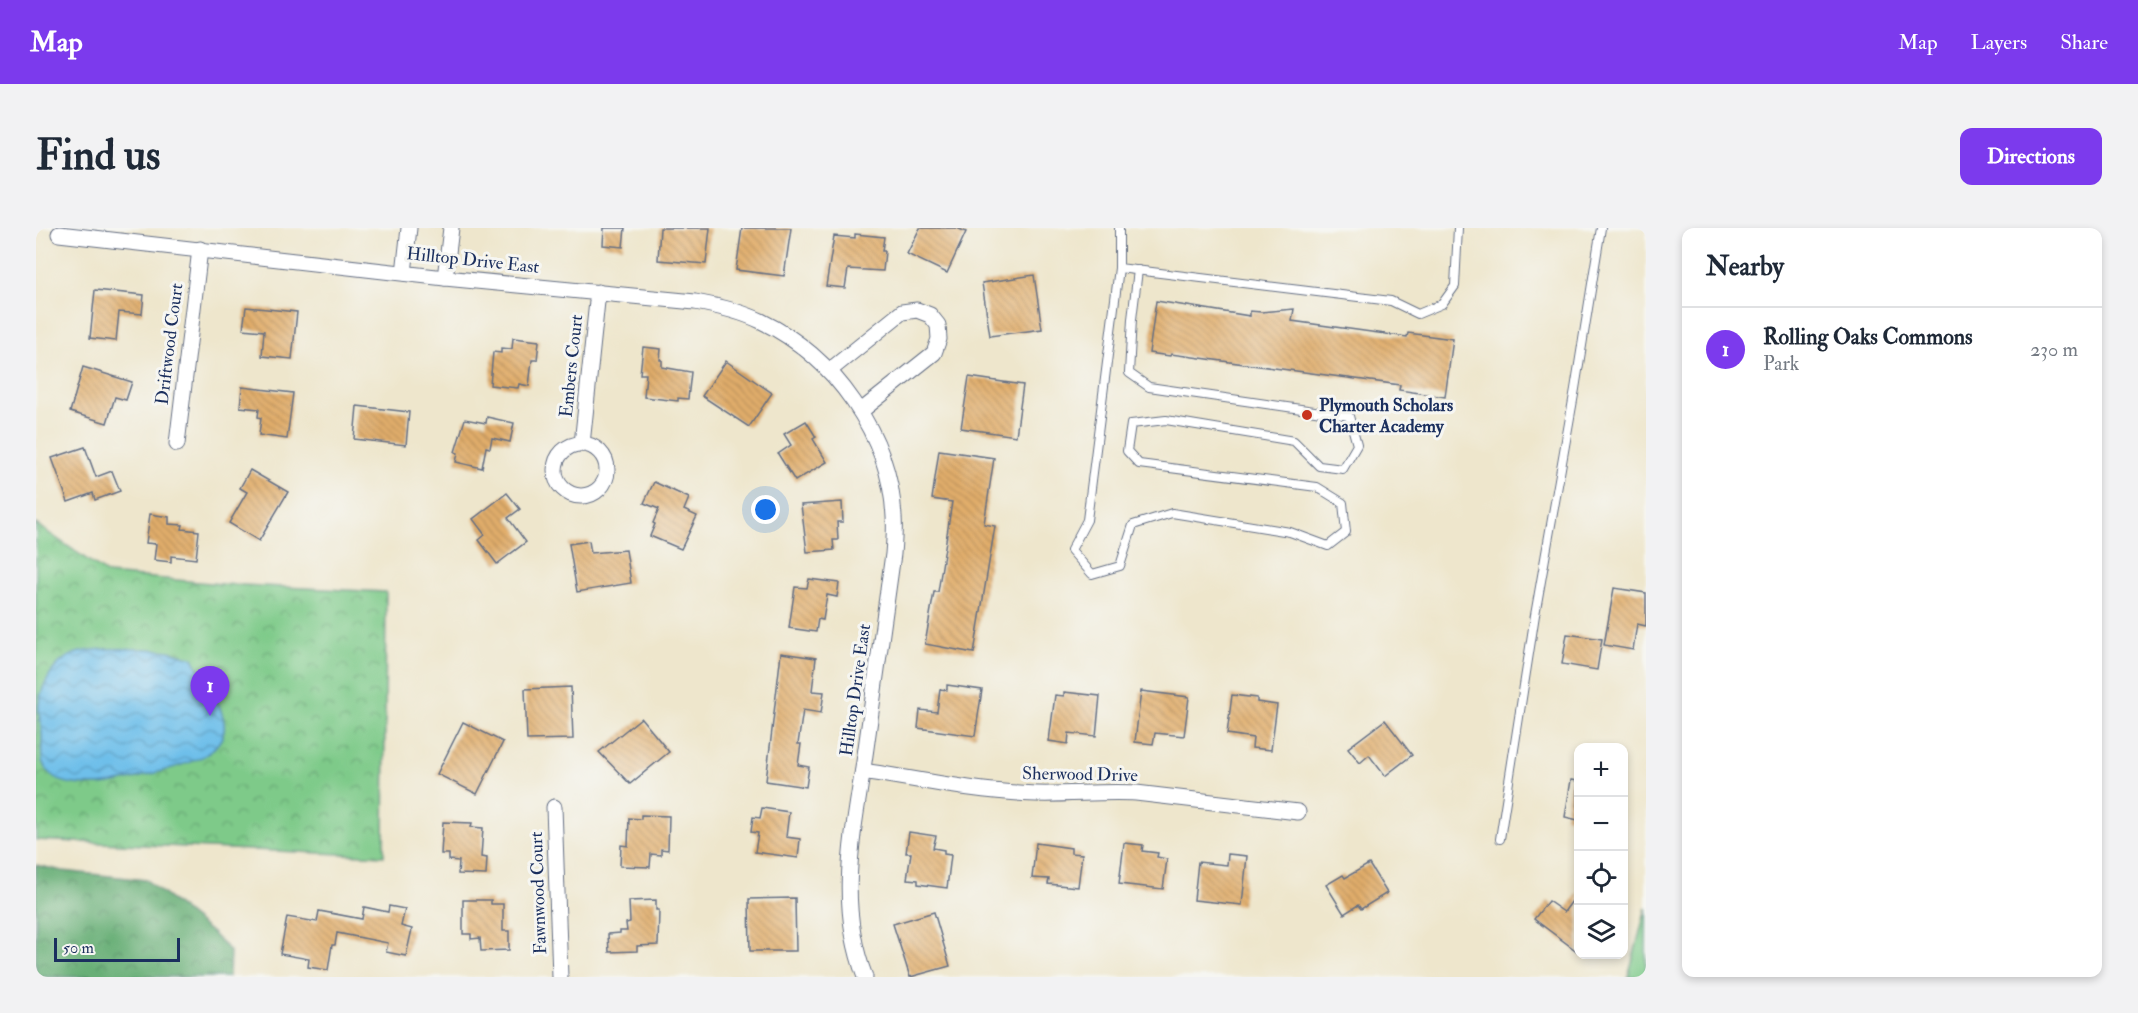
<!DOCTYPE html>
<meta charset="utf-8">
<style>
:root{--surface:#fff;--page:#f2f2f3;--text:#1f2937;--muted:#747a83;--line:#e0e1e3;--accent:#7c3aed}
body{margin:0;font-family:"IM FELL Double Pica",serif;background:var(--page);color:var(--text)}
.controls{position:absolute;right:18px;bottom:18px;display:grid;overflow:hidden;border-radius:12px;box-shadow:0 3px 9px #0003}
.controls button{width:54px;height:54px;display:grid;place-items:center;padding:0;border:0;border-bottom:2px solid var(--line);background:var(--surface);color:var(--text);font:30px sans-serif}
.scale{position:absolute;left:18px;bottom:15px;width:126px;box-sizing:border-box;padding-left:6px;border:3px solid #1b2f5e;border-top:0;font-size:16px;line-height:21px;white-space:nowrap;color:#1b2f5e;-webkit-text-stroke:4px #f6f6f2;paint-order:stroke}
.you{position:absolute;left:730px;top:282px;width:21px;height:21px;margin:-15px;border:4px solid #fff;border-radius:50%;background:#1a73e8;box-shadow:0 0 0 9px #1a73e833}
.badge{display:grid;place-items:center;width:39px;height:39px;border-radius:50%;background:var(--accent);color:#fff;font-size:20px;font-weight:700}
.pin{position:absolute;translate:-50% -50px;filter:drop-shadow(0 2px 3px #0008)}
.pin::after{content:'';position:absolute;top:32px;width:21px;height:18px;background:inherit;clip-path:polygon(0 0,100% 0,50% 100%)}
.list{margin:0;padding:0;list-style:none}
h2{display:flex;justify-content:space-between;align-items:center;height:78px;margin:0;padding:0 24px;font-size:26px}
h2 small{font-size:20px;font-weight:400;color:var(--muted)}
.list li{display:grid;grid-template-columns:39px 1fr auto;gap:18px;align-items:center;box-sizing:border-box;height:84px;padding:0 24px;border-top:2px solid var(--line)}
.list b{display:block;font-size:22px;white-space:nowrap}
.list p{margin:0;font-size:20px;white-space:nowrap;color:var(--muted)}
.list em{font-size:20px;font-style:normal;color:var(--muted)}
.icon{flex:none;width:33px;height:33px;fill:none;stroke:currentColor;stroke-width:2;stroke-linecap:round;stroke-linejoin:round}
.map{position:relative;flex:none;width:1610px;height:749px;overflow:hidden;border-radius:12px}
header{display:flex;align-items:center;gap:36px;box-sizing:border-box;height:84px;padding:0 30px;background:var(--accent);color:#fff}
header strong{font-size:28px}
nav{display:flex;gap:33px;margin-inline-start:auto;font-size:21px}
.intro{display:flex;align-items:center;justify-content:space-between;box-sizing:border-box;height:144px;padding:0 36px}
h1{margin:0;font-size:42px}
.button{padding:15px 27px;border-radius:12px;background:var(--accent);color:#fff;font-size:21px;font-weight:700}
main{display:flex;gap:36px;padding:0 36px}
aside{flex:1;background:var(--surface);border-radius:12px;box-shadow:0 3px 9px #0003}
.map>svg:first-child{display:block}
</style>
<header>
<strong>Map</strong>
<nav><a>Map</a><a>Layers</a><a>Share</a></nav>
</header>
<div class="intro"><h1>Find us</h1><a class="button">Directions</a></div>
<main>
<div class="map">
<svg width="1610" height="749" viewBox="0 0 1610 749">
<defs>
<pattern id="forest-crowns" width="20" height="18" patternUnits="userSpaceOnUse" patternTransform="scale(1.5)"><rect width="20" height="18" fill="#66ae75"/><path d="M2 6a3 3 0 1 1 6 0M12 15a3 3 0 1 1 6 0" fill="none" stroke="#538e63"/></pattern>
<pattern id="park-crowns" width="20" height="18" patternUnits="userSpaceOnUse" patternTransform="scale(1.5)"><rect width="20" height="18" fill="#7eca89"/><path d="M2 6a3 3 0 1 1 6 0M12 15a3 3 0 1 1 6 0" fill="none" stroke="#66a473"/></pattern>
<pattern id="water-waves" width="16" height="10" patternUnits="userSpaceOnUse" patternTransform="scale(1.5)"><rect width="16" height="10" fill="#6ebfea"/><path d="M0 5q4-4 8 0t8 0" fill="none" stroke="#5a9cc1"/></pattern>
<pattern id="building-back-hatch" width="6" height="6" patternUnits="userSpaceOnUse" patternTransform="scale(1.5)"><rect width="6" height="6" fill="#e1ad6a"/><path d="M-1 5l2 2M0 0l6 6M5-1l2 2" fill="none" stroke="#b68d5a"/></pattern>
</defs>
<rect width="100%" height="100%" fill="#f6f6f2"/>
<filter id="ink" filterUnits="userSpaceOnUse"><feTurbulence type="fractalNoise" baseFrequency=".0167" numOctaves="2"/><feDisplacementMap in="SourceGraphic" scale="12" xChannelSelector="R" yChannelSelector="G"/><feConvolveMatrix kernelMatrix="1 2 1 2 8 2 1 2 1" color-interpolation-filters="sRGB"/></filter>
<filter id="wash" filterUnits="userSpaceOnUse"><feTurbulence type="fractalNoise" baseFrequency=".008" numOctaves="4" result="noise"/><feDisplacementMap in="SourceGraphic" scale="24" xChannelSelector="R" yChannelSelector="G"/><feGaussianBlur stdDeviation="1.35" result="paint"/><feColorMatrix in="noise" values="0 0 0 0 0 0 0 0 0 0 0 0 0 0 0 0 0 1.4 0 .05"/><feComposite in="paint" operator="in"/></filter>
<g filter="url(#wash)">
<rect width="100%" height="100%" fill="#eee6cc"/>
<!-- grass -->
<path fill="#7eca89" stroke="#4c7c74" stroke-width="1.5" d="M1610,680v69h-18z"/>
<!-- forest -->
<path fill="url(#forest-crowns)" stroke="#406e6a" stroke-width="1.5" d="M0,637l27,6 83,9 66,53 18,18 -1,26h-193z"/>
<!-- park -->
<path fill="url(#park-crowns)" stroke="#4c7c74" stroke-width="1.5" d="M0,296l72,50 114,10 164,8 -2,264 -348,-16z"/>
<!-- water -->
<path fill="url(#water-waves)" stroke="#4477a4" stroke-width="1.5" d="M111,421l22,2 24,7c9,20 40,58 29,79 -2,5 -10,14 -15,17 -14,10 -91,31 -109,31 -14,0 -34,0 -44,-8 -18,-15 -11,-24 -12,-42 0,-11 -4,-20 -3,-31 3,-21 15,-42 35,-50 16,-7 55,-5 73,-5z"/>
<g id="blocks">
<!-- building -->
<g fill="url(#building-back-hatch)">
<path d="M568,0h21l-2,19 -20,-2z"/>
<path d="M624,0h50l-4,36 -48,-4z"/>
<path d="M706,0h49l-7,48 -48,-6z"/>
<path d="M884,0h37l9,4 -19,41 -40,-19z"/>
<path d="M819,6l29,3 -2,14h3l-2,20 -35,-2 -3,19 -19,-2 8,-50 21,2z"/>
<path d="M998,47l8,54 -52,7 -8,-53z"/>
<path d="M59,62l49,5 -2,19 -23,-2 -3,29 -26,-3z"/>
<path d="M1120,73l94,15v-5l11,1 33,-3 -2,12 115,16 1,-4 45,6 -8,58 -46,-7 1,-5 -229,-31 -1,2 -21,-3z"/>
<path d="M210,79l51,5 -5,47 -30,-3 2,-25 -21,-2z"/>
<path d="M477,110l26,3 -2,19h-5l-3,26 -10,-2 -1,4 -28,-3 3,-33 8,1v-5l11,1z"/>
<path d="M607,119l18,2 -1,11h2v7l29,5 -3,27 -10,-1v3l-34,-4 2,-23h-6z"/>
<path d="M690,133l46,32 -23,34 -47,-31z"/>
<path d="M47,139l49,15 -6,18 -11,-3 -8,26 -37,-11z"/>
<path d="M933,149l54,8 -7,51 -55,-8z"/>
<path d="M206,159l51,6 -6,46 -28,-4 2,-17 -3,-1 1,-8 -19,-2z"/>
<path d="M321,178l52,6 -3,33 -52,-6z"/>
<path d="M451,189l27,6 -4,19 -18,-4 -2,10 -4,-1 -4,21 -26,-6 2,-9 -3,-1 10,-33 21,4z"/>
<path d="M770,193l10,16 -3,2 14,23 -32,19 -17,-27 13,-9 -7,-11z"/>
<path d="M49,219l11,30 16,-6 8,20 -25,9 -2,-7 -25,9 -16,-44z"/>
<path d="M903,222l55,8 -10,66 11,2 -21,127 -49,-9 9,-52h4l14,-90 -20,-3z"/>
<path d="M214,242l38,22 -29,49 -30,-18 18,-31 -7,-4z"/>
<path d="M618,254l35,16 -5,12 13,6 -16,33 -31,-13 5,-12 -2,-1 6,-14 -15,-6z"/>
<path d="M471,265l13,16 -12,9 18,24 -29,22 -18,-24 6,-5 -12,-16z"/>
<path d="M806,274l1,20h-6l1,18h-5l1,10 -27,2 -6,-47z"/>
<path d="M114,286l19,3v7l14,1 -1,4 17,2 -3,28 -25,-3v6l-17,-2 2,-16 -10,-1z"/>
<path d="M553,313l2,12 35,-3 5,33 -54,9 -8,-48z"/>
<path d="M773,351l30,4 -2,14 -10,-2 -4,25 -5,-1 -2,13 -27,-4 6,-41 12,1z"/>
<path d="M1578,360l32,5v33l-9,-2 -4,26 -29,-5z"/>
<path d="M1531,406l35,5 -5,31 -35,-6z"/>
<path d="M745,425l35,5 -4,33 12,1 -3,21 -18,-3 -5,34h3l-3,21 11,2 -3,20 -40,-6z"/>
<path d="M911,457l35,5 -7,46 -57,-8 2,-18 17,2 3,-23 7,1z"/>
<path d="M535,459l2,52 -46,1 -2,-51z"/>
<path d="M1105,463l48,6 -5,39 -29,-3 -2,11 -18,-2z"/>
<path d="M1028,464l36,4 -4,40 -27,-3 -1,11 -19,-3 6,-46 9,1z"/>
<path d="M1196,467l25,3v4l20,3 -6,45 -19,-2 1,-10 -26,-4z"/>
<path d="M605,490l28,34 -39,32 -31,-32z"/>
<path d="M1349,492l27,35 -27,21 -16,-21 -9,8 -12,-15z"/>
<path d="M427,494l40,20 -26,52 -40,-20z"/>
<path d="M1535,552l7,1v39l-13,-3z"/>
<path d="M726,580l27,4 -3,25 14,2 -2,19 -43,-6 3,-19 -7,-1 2,-15 7,1z"/>
<path d="M605,587l28,1 -1,34 -7,-1v6l-10,-1 -1,13 -30,-1 1,-21 7,1 1,-28 12,1z"/>
<path d="M407,594l29,1 -1,4 12,1 -2,29 6,1 -1,17 -28,-1 1,-13 -10,-1v-6h-8z"/>
<path d="M873,604l27,4 -3,12 11,2v4l7,1 -4,33 -29,-4v-4l-11,-1 4,-26h-5z"/>
<path d="M1000,615l35,5v5l11,1 -4,33 -30,-3 1,-5 -17,-1z"/>
<path d="M1088,615l19,2 -1,6 16,2 -1,4 10,2 -4,30 -44,-5z"/>
<path d="M1192,626l19,2 -5,49 -48,-5 4,-38 29,3z"/>
<path d="M1333,636l18,29 -26,16 -3,-4 -14,9 -18,-29 17,-10 2,3z"/>
<path d="M1542,665v59l-44,-33 14,-18 16,11z"/>
<path d="M759,670l1,53h-46l-1,-52z"/>
<path d="M427,672h28v4h12v27h6v19l-28,1 -1,-13 -9,1v-5h-8z"/>
<path d="M620,672v10h3l-1,35 -21,1v5l-28,1 -1,-18 12,-1v-2h7l-1,-8 4,-1 -1,-21z"/>
<path d="M353,678l16,3 -4,17 11,3 -6,27 -20,-4 2,-9 -51,-10 -2,12h-3l-4,25 -20,-3 1,-8 -29,-5 7,-37 30,5 2,-11 43,8 2,-12 24,5z"/>
<path d="M898,684l16,54 -40,11 -17,-53z"/>
</g>
</g>
</g>
<g filter="url(#ink)">
<use href="#blocks" fill-opacity="0" stroke="#656f84" stroke-width="1.5"/>
<g fill="none" stroke-linecap="round" stroke-linejoin="round">
<defs>
<g id="lane">
<path d="M1083,0v40l272,33 27,13 24,-10 13,-18 3,-58"/>
<path d="M1083,40l-32,252 -16,30 21,24 28,-8 13,-41 39,-12 118,19 38,14 18,-14 -3,-29 -26,-16 -178,-23 -12,-13 4,-27 35,-4 128,21 25,25 24,3 14,-24 -8,-29 -200,-29 -20,-14 3,-54 6,-49"/>
<path d="M1464,611l35,-224 40,-226 26,-161"/>
</g>
<g id="street">
<path d="M23,6l386,44 250,24c23,4 45,9 66,19 74,36 129,114 133,196 1,13 0,25 -1,37 -9,65 -18,130 -27,194 -11,80 -31,151 -1,229"/>
<path d="M368,45l5,-45"/>
<path d="M409,50l6,-50"/>
<path d="M793,143l73,-59 15,-2 13,5 8,10 1,14 -5,14 -73,58"/>
<path d="M141,216l23,-195"/>
<path d="M546,216l16,-152"/>
<circle cx="545" cy="242" r="26"/>
<path d="M827,543c57,9 115,21 173,23 33,1 67,-3 100,-1l162,19"/>
<path d="M518,579l6,170"/>
</g>
</defs>
<!-- lane casing -->
<use href="#lane" stroke="#656f84" stroke-width="10"/>
<!-- street casing -->
<use href="#street" stroke="#656f84" stroke-width="17"/>
<!-- lane -->
<use href="#lane" stroke="#fff" stroke-width="8"/>
<!-- street -->
<use href="#street" stroke="#fff" stroke-width="15"/>
</g>
</g>
<!-- markers -->
<circle fill="#c8321e" stroke="#f6f6f2" stroke-width="2" cx="1271" cy="187" r="6"/>
<g text-anchor="middle" stroke-width="6" stroke-linejoin="round" paint-order="stroke">
<!-- street labels -->
<g font-size="18" fill="#1b2f5e" stroke="#f6f6f2">
<text transform="translate(437 32) rotate(6)" y="6">Hilltop Drive East</text>
<text transform="translate(133 116) rotate(-83)" y="6">Driftwood Court</text>
<text transform="translate(535 138) rotate(-84)" y="6">Embers Court</text>
<text transform="translate(819 462) rotate(-82)" y="6">Hilltop Drive East</text>
<text transform="translate(1044 546) rotate(1)" y="6">Sherwood Drive</text>
<text transform="translate(502 665) rotate(-92)" y="6">Fawnwood Court</text>
</g>
<!-- poi labels -->
<g font-size="18" font-weight="bold" fill="#1b2f5e" stroke="#f6f6f2" text-anchor="start">
<text x="1283" y="183">Plymouth Scholars<tspan x="1283" dy="21">Charter Academy</tspan></text>
</g>
</g>
</svg>
<div class="controls">
<button>+</button>
<button>−</button>
<button><svg class="icon" aria-label="locate" viewBox="0 0 24 24"><circle cx="12" cy="12" r="6"/><path d="M12 2v4M12 18v4M2 12h4M18 12h4"/></svg></button>
<button><svg class="icon" aria-label="layers" viewBox="0 0 24 24"><path d="M12 4l9 5-9 5-9-5zM3 14l9 5 9-5"/></svg></button>
</div>
<div class="scale">50 m</div>
<div class="you"></div>
<div class="pin badge" style="left:174px;top:488px">1</div>
</div>
<aside>
<h2>Nearby<small></small></h2>
<ul class="list">
<li><span class="badge">1</span><div><b>Rolling Oaks Commons</b><p>Park</p></div><em>230 m</em></li>
</ul>
</aside>
</main>
